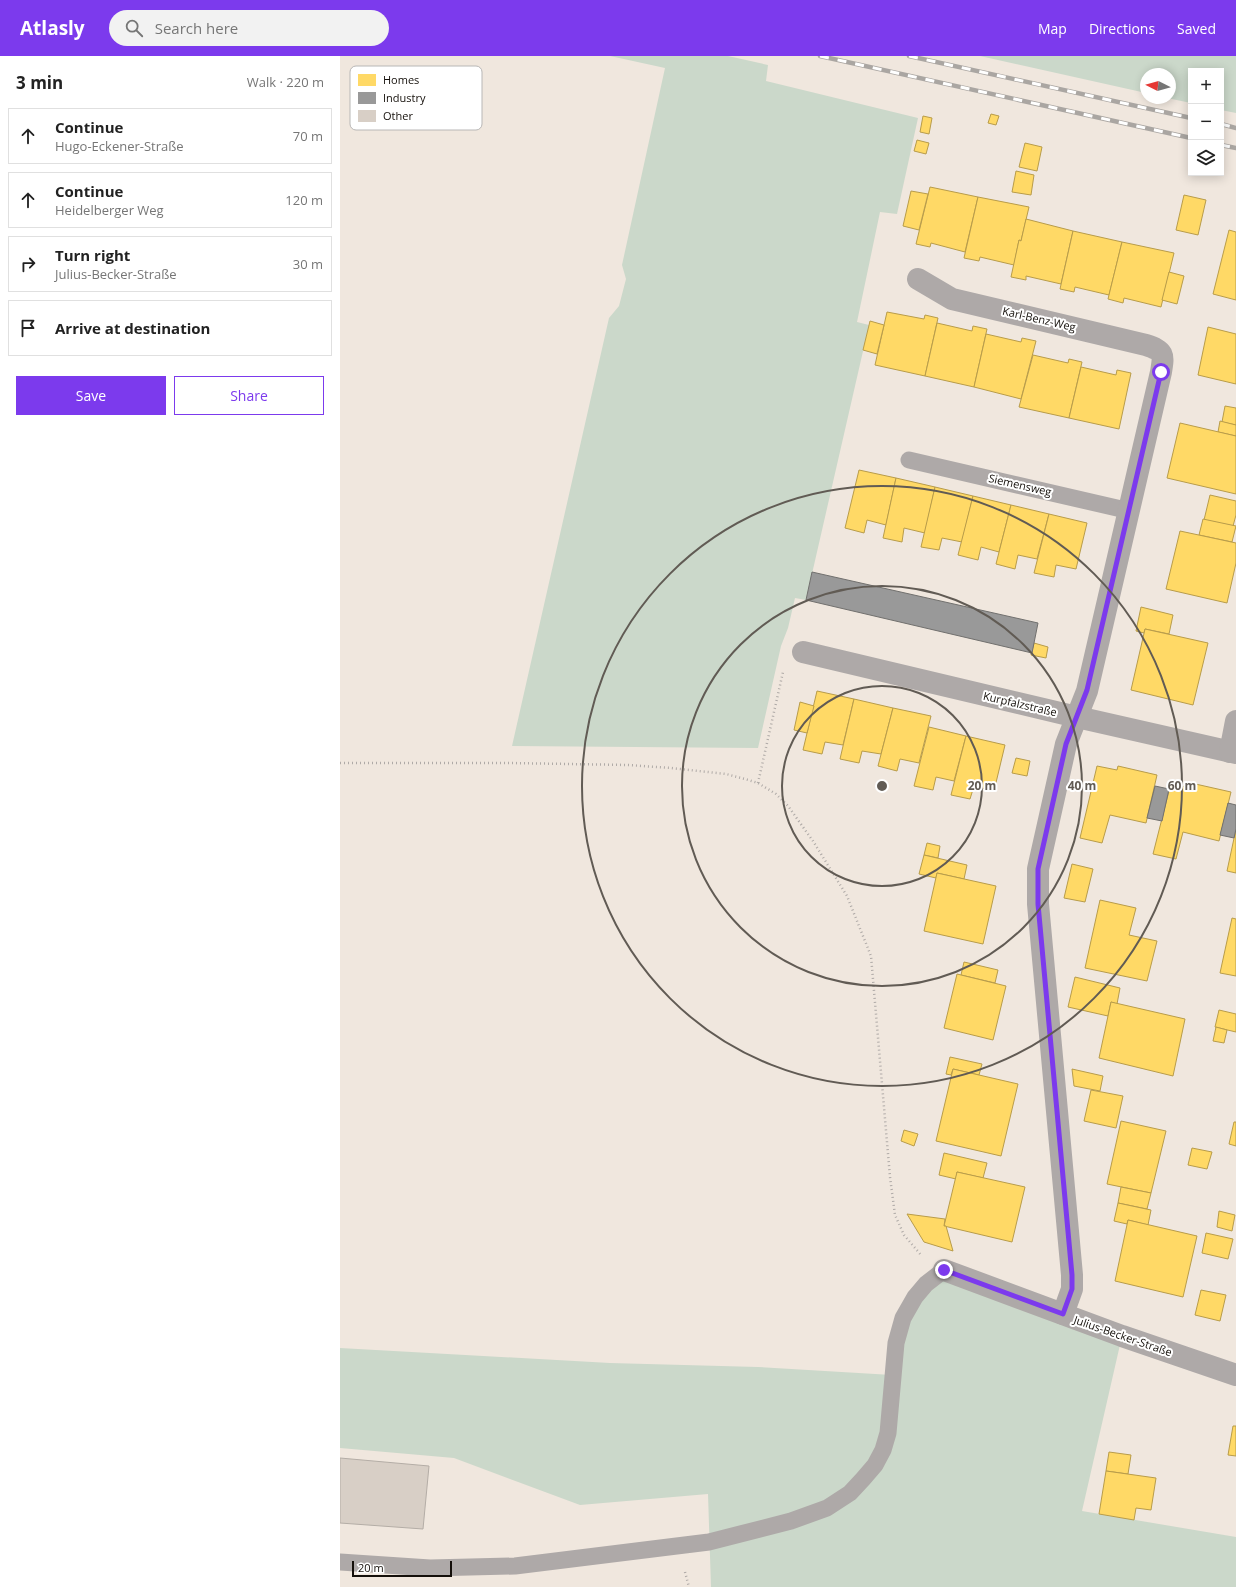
<!DOCTYPE html>
<meta charset="utf-8">
<style>
:root{--surface:#fff;--page:#f2f2f2;--text:#222;--muted:#767676;--line:#e0e0e0;--accent:#7c3aed}
body{margin:0;font-family:"Open Sans",sans-serif;background:var(--page);color:var(--text)}
.controls{position:absolute;right:12px;top:12px;display:grid;overflow:hidden;border-radius:0px;box-shadow:0 2px 10px #0003}
.controls button{width:36px;height:36px;display:grid;place-items:center;padding:0;border:0;border-bottom:1px solid var(--line);background:var(--surface);color:var(--text);font:20px sans-serif}
.compass{position:absolute;left:800px;top:12px;width:36px;height:36px;border-radius:50%;background:var(--surface);box-shadow:0 2px 10px #0003;rotate:276deg}
.scale{position:absolute;left:12px;bottom:10px;width:100px;box-sizing:border-box;padding-left:4px;border:2px solid #140f0a;border-top:0;font-size:11px;line-height:14px;white-space:nowrap;color:#140f0a;-webkit-text-stroke:3px #fff;paint-order:stroke}
.stop{position:absolute;width:12px;height:12px;margin:-9px;border:3px solid #7c3aed;border-radius:50%;background:#fff}
.stop.end{background:#7c3aed;border-color:#fff;box-shadow:0 1px 4px #0008}
.list{margin:0;padding:0;list-style:none}
h2{display:flex;justify-content:space-between;align-items:center;height:52px;margin:0;padding:0 16px;font-size:17px}
h2 small{font-size:13px;font-weight:400;color:var(--muted)}
.list li{display:grid;grid-template-columns:26px 1fr auto;gap:12px;align-items:center;box-sizing:border-box;height:56px;margin:0 8px 8px;padding:0 8px;border:1px solid var(--line);border-radius:0px}
.list b{display:block;font-size:15px;white-space:nowrap}
.list p{margin:0;font-size:13px;white-space:nowrap;color:var(--muted)}
.list em{font-size:13px;font-style:normal;color:var(--muted)}
.actions{display:flex;gap:8px;padding:12px 16px}
.actions a{flex:1;padding:9px 0;border:1px solid var(--accent);border-radius:0px;text-align:center;font-size:14px;color:var(--accent)}
.actions .main{background:var(--accent);color:#fff}
.icon{flex:none;width:22px;height:22px;fill:none;stroke:currentColor;stroke-width:2;stroke-linecap:round;stroke-linejoin:round}
.map{position:relative;flex:none;width:896px;height:1531px;overflow:hidden}
header{display:flex;align-items:center;gap:24px;box-sizing:border-box;height:56px;padding:0 20px;background:var(--accent);color:#fff}
header strong{font-size:19px}
nav{display:flex;gap:22px;margin-inline-start:auto;font-size:14px}
.search{width:280px;height:36px;background:var(--page);display:flex;align-items:center;gap:10px;box-sizing:border-box;padding:0 14px;border-radius:22px;color:var(--muted);font-size:15px}
main{display:flex}
aside{flex:1;background:var(--surface)}
.map>svg:first-child{display:block}
</style>
<header>
<strong>Atlasly</strong>
<div class="search"><svg class="icon" aria-label="search" viewBox="0 0 24 24"><circle cx="10" cy="10" r="6"/><path d="M15 15l6 6"/></svg>Search here</div>
<nav><a>Map</a><a>Directions</a><a>Saved</a></nav>
</header>
<main>
<aside>
<h2>3 min<small>Walk · 220 m</small></h2>
<ul class="list">
<li><svg class="icon" aria-label="ahead" viewBox="0 0 24 24"><path d="M12 20V5M6 11l6-6 6 6"/></svg><div><b>Continue</b><p>Hugo-Eckener-Straße</p></div><em>70 m</em></li>
<li><svg class="icon" aria-label="ahead" viewBox="0 0 24 24"><path d="M12 20V5M6 11l6-6 6 6"/></svg><div><b>Continue</b><p>Heidelberger Weg</p></div><em>120 m</em></li>
<li><svg class="icon" aria-label="right" viewBox="0 0 24 24"><path d="M7 20v-9h11M14 6l5 5-5 5"/></svg><div><b>Turn right</b><p>Julius-Becker-Straße</p></div><em>30 m</em></li>
<li><svg class="icon" aria-label="arrive" viewBox="0 0 24 24"><path d="M6 21V4h12l-3 4 3 4H6"/></svg><div><b>Arrive at destination</b></div></li>
</ul>
<div class="actions"><a class="main">Save</a><a>Share</a></div>
</aside>
<div class="map">
<svg width="896" height="1531" viewBox="0 0 896 1531">
<rect width="100%" height="100%" fill="#f0e7de"/>
<!-- green -->
<g fill="#cbd8ca">
<path d="M270,0h118l40,9 -2,16 152,37 -21,96 -17,-2 -23,110 12,3 -63,275 -11,-2 -7,30 -7,18 -23,102 -246,-2 97,-428 10,-12 7,-27 -4,-14 43,-197z"/>
<path d="M640,0h256v57l-15,-3v-39h-30v32l-24,-5h3v-24h-24v19z"/>
<path d="M604,1214l178,66 -40,175 154,26v50h-525l-3,-93 -128,11 -126,-47 -114,-10v-100l270,15 148,4 134,8 7,-45z"/>
</g>
<!-- homes -->
<g fill="#ffd966" stroke="#b89c4a">
<path d="M651,58l8,2 -3,9 -8,-2z"/>
<path d="M583,60l9,2 -3,16 -9,-2z"/>
<path d="M577,84l12,3 -3,11 -12,-3z"/>
<path d="M685,87l17,4 -5,24 -18,-4z"/>
<path d="M676,115l18,4 -3,20 -19,-3z"/>
<path d="M590,131l48,10 -13,55 -34,-9 -1,4 -14,-3z"/>
<path d="M571,135l17,3 -9,36 -16,-4z"/>
<path d="M844,139l22,5 -8,35 -22,-5z"/>
<path d="M638,141l51,10 -8,34 -2,-1 -5,25 -34,-8 -1,4 -15,-3z"/>
<path d="M686,163l47,12 -12,53 -35,-8v4l-15,-3 8,-37 2,1z"/>
<path d="M889,174l7,2v68l-23,-6z"/>
<path d="M733,175l49,11 -13,53 -34,-8 -1,5 -14,-3z"/>
<path d="M782,186l52,11 -13,54 -37,-9 -1,5 -15,-4z"/>
<path d="M829,216l15,4 -7,28 -15,-4z"/>
<path d="M547,256l37,7 1,-4 13,3 -13,58 -50,-11z"/>
<path d="M530,265l14,4 -7,29 -14,-4z"/>
<path d="M597,267l35,8 1,-5 14,3 -13,58 -49,-11z"/>
<path d="M868,271l28,7v50l-38,-9z"/>
<path d="M646,278l35,8 1,-4 14,3 -15,58 -47,-12z"/>
<path d="M693,299l35,8 1,-4 13,3 -13,56 -50,-11z"/>
<path d="M741,311l35,8 1,-5 14,3 -12,56 -50,-11z"/>
<path d="M885,350l11,2v17l-14,-3z"/>
<path d="M880,365l16,4v11l-18,-4z"/>
<path d="M840,367l56,13v58l-69,-16z"/>
<path d="M519,414l37,8 -10,47 -19,-5 -3,13 -19,-5z"/>
<path d="M556,422l39,9 -10,46 -21,-5 -2,14 -19,-4z"/>
<path d="M595,431l38,9 -11,46 -20,-4 -3,12 -18,-3z"/>
<path d="M870,439l26,6v14l-3,11 -29,-6z"/>
<path d="M633,440l38,9 -12,47 -18,-5 -3,13 -20,-5z"/>
<path d="M671,449l38,9 -12,45 -19,-4 -3,14 -19,-5z"/>
<path d="M709,458l38,9 -11,46 -20,-4 -2,12 -20,-4z"/>
<path d="M863,463l33,7 -4,16 -33,-7z"/>
<path d="M840,475l56,12v20l-9,40 -61,-14z"/>
<path d="M801,551l32,8 -4,19 -24,-5 -1,4 -8,-2z"/>
<path d="M805,573l63,14 -15,62 -62,-15z"/>
<path d="M694,587l14,4 -2,11 -15,-3z"/>
<path d="M477,635l37,8 -11,46 -18,-3 -3,12 -19,-4z"/>
<path d="M514,643l39,9 -12,46 -19,-3 -3,12 -19,-4z"/>
<path d="M460,646l14,4 -7,27 -13,-3z"/>
<path d="M553,652l38,8 -12,47 -19,-4 -3,12 -19,-5z"/>
<path d="M589,671l37,9 -12,45 -18,-4 -3,13 -19,-4z"/>
<path d="M626,680l39,9 -11,46 -20,-5 -4,13 -19,-4z"/>
<path d="M676,702l14,3 -3,15 -15,-3z"/>
<path d="M757,710l20,4 1,-4 39,9 -11,48 -36,-8 -8,28 -22,-5z"/>
<path d="M831,727l19,5 1,-5 40,9 -12,49 -36,-9 -7,27 -23,-5z"/>
<path d="M896,773v44l-9,-2z"/>
<path d="M587,787l13,3 -2,12 -14,-3z"/>
<path d="M584,799l43,10 -3,14 -27,-6 -1,5 -17,-4z"/>
<path d="M732,808l21,5 -8,33 -21,-4z"/>
<path d="M597,817l59,13 -13,58 -59,-13z"/>
<path d="M760,844l36,8 -7,27 28,6 -10,40 -62,-13z"/>
<path d="M892,862l4,1v57l-16,-3z"/>
<path d="M624,906l34,8 -3,13 -34,-8z"/>
<path d="M617,918l49,12 -13,54 -49,-12z"/>
<path d="M735,921l45,11 -3,16 -6,-2 -3,14 -40,-9z"/>
<path d="M771,946l74,17 -12,57 -74,-18z"/>
<path d="M879,954l17,4v18l-21,-5z"/>
<path d="M876,971l11,3 -3,13 -11,-2z"/>
<path d="M610,1001l32,7 -3,11 -26,-6 -2,6 -5,-1z"/>
<path d="M613,1013l65,15 -17,72 -65,-15z"/>
<path d="M732,1013l31,7 -3,15 -26,-5z"/>
<path d="M751,1034l32,6 -7,32 -32,-7z"/>
<path d="M781,1065l45,10 -15,62 -44,-9z"/>
<path d="M894,1066h2v24l-7,-2z"/>
<path d="M564,1074l14,4 -4,12 -13,-5z"/>
<path d="M852,1092l20,4 -5,17 -19,-4z"/>
<path d="M604,1097l43,10 -4,15 -26,-6 -1,7 -17,-4z"/>
<path d="M617,1116l68,15 -13,55 -68,-16z"/>
<path d="M781,1131l30,6 -4,16 -29,-6z"/>
<path d="M778,1147l33,7 -3,15 -20,-5 -1,4 -13,-3z"/>
<path d="M879,1155l16,4 -3,16 -15,-4z"/>
<path d="M567,1158l38,5 -1,7h2l7,25 -29,-9z"/>
<path d="M788,1164l69,16 -14,61 -68,-16z"/>
<path d="M866,1177l27,6 -5,20 -26,-6z"/>
<path d="M861,1234l25,5 -6,26 -25,-6z"/>
<path d="M893,1370h3v30l-8,-1z"/>
<path d="M769,1396l22,3 -3,19 -22,-3z"/>
<path d="M766,1415l50,7 -5,32 -15,-2 -2,12 -35,-6z"/>
</g>
<!-- industry -->
<g fill="#999" stroke="#71706e">
<path d="M472,516l226,51 -6,30 -226,-53z"/>
<path d="M815,730l14,3 -7,32 -15,-3z"/>
<path d="M888,747l8,2v24l-2,9 -14,-3z"/>
</g>
<!-- building -->
<path fill="#d8cfc6" stroke="#b4ada6" d="M0,1402l89,8 -6,63 -83,-6z"/>
<g fill="none" stroke-linecap="round" stroke-linejoin="round">
<!-- path -->
<g stroke="#afaaa7" stroke-width="2.5" stroke-dasharray="1 3" stroke-linecap="butt">
<path d="M0,707h169l119,2 43,3 55,6 19,5 13,4 18,11 12,12 25,35 34,55 24,60 19,221 5,38 9,20 17,20"/>
<path d="M418,727l25,-111"/>
<path d="M345,1516l4,15"/>
</g>
<!-- lane -->
<g stroke="#aea9a8" stroke-width="17">
<path d="M569,404l221,51"/>
<path d="M0,1506l90,6 85,-2 194,-24 82,-21 36,-13 23,-15 13,-14 12,-14 8,-15 5,-17 8,-90 7,-25 12,-21 11,-13 18,-14"/>
</g>
<!-- street -->
<g stroke="#aea9a8" stroke-width="22">
<path d="M578,223l34,20 194,46c18,6 18,9 15,27l-74,319 -21,53 -28,125v35l34,371v14l-9,25"/>
<path d="M463,596l274,65 159,36"/>
<path d="M890,696l6,-31"/>
<path d="M604,1214l178,66 114,39"/>
</g>
<defs>
<g id="rail">
<path d="M480,0l371,82"/>
<path d="M569,0l282,62"/>
<path d="M881,68l15,4"/>
<path d="M881,89l15,3"/>
</g>
</defs>
<!-- rail casing -->
<use href="#rail" stroke="#aaa6a2" stroke-width="4.5"/>
<!-- rail -->
<use href="#rail" stroke="#fff" stroke-width="3" stroke-dasharray="9" stroke-linecap="butt"/>
</g>
<g fill="none" stroke-linecap="round" stroke-linejoin="round">
<!-- route -->
<path stroke="#7c3aed" stroke-width="5" d="M604,1214l119,44 9,-25v-14l-34,-371v-35l28,-125 21,-54 74,-318"/>
</g>
<!-- distance rings -->
<g fill="none" stroke="#615b54" stroke-width="2">
<circle cx="542" cy="730" r="100"/>
<circle cx="542" cy="730" r="200"/>
<circle cx="542" cy="730" r="300"/>
</g>
<g text-anchor="middle" stroke-width="4" stroke-linejoin="round" paint-order="stroke">
<!-- street labels -->
<g font-size="11" fill="#140f0a" stroke="#fff">
<text transform="translate(699 263) rotate(13)" y="4">Karl-Benz-Weg</text>
<text transform="translate(680 429) rotate(13)" y="4">Siemensweg</text>
<text transform="translate(680 648) rotate(13)" y="4">Kurpfalzstraße</text>
<text transform="translate(783 1280) rotate(19)" y="4">Julius-Becker-Straße</text>
</g>
</g>
<!-- legend -->
<rect x="10" y="10" width="132" height="64" rx="6" fill="#fff" stroke="#b8b7b6" stroke-width="1"/>
<rect x="18" y="18" width="18" height="12" fill="#ffd966"/>
<rect x="18" y="36" width="18" height="12" fill="#999"/>
<rect x="18" y="54" width="18" height="12" fill="#d8cfc6"/>
<g font-size="11" fill="#140f0a">
<text x="43" y="28">Homes</text>
<text x="43" y="46">Industry</text>
<text x="43" y="64">Other</text>
</g>
<circle cx="542" cy="730" r="6" fill="#615b54" stroke="#fff" stroke-width="2"/>
<g font-size="12" text-anchor="middle" font-weight="bold" fill="#615b54" stroke="#fff" stroke-width="4" stroke-linejoin="round" paint-order="stroke">
<text x="642" y="734">20 m</text>
<text x="742" y="734">40 m</text>
<text x="842" y="734">60 m</text>
</g>
</svg>
<div class="controls">
<button>+</button>
<button>−</button>
<button><svg class="icon" aria-label="layers" viewBox="0 0 24 24"><path d="M12 4l9 5-9 5-9-5zM3 14l9 5 9-5"/></svg></button>
</div>
<svg class="compass" viewBox="-18 -18 36 36"><path d="M0-13l5 13h-10z" fill="#e53935"/><path d="M0 13l5-13h-10z" fill="#767676"/></svg>
<div class="scale">20 m</div>
<div class="stop" style="left:821px;top:316px"></div>
<div class="stop end" style="left:604px;top:1214px"></div>
</div>
</main>
